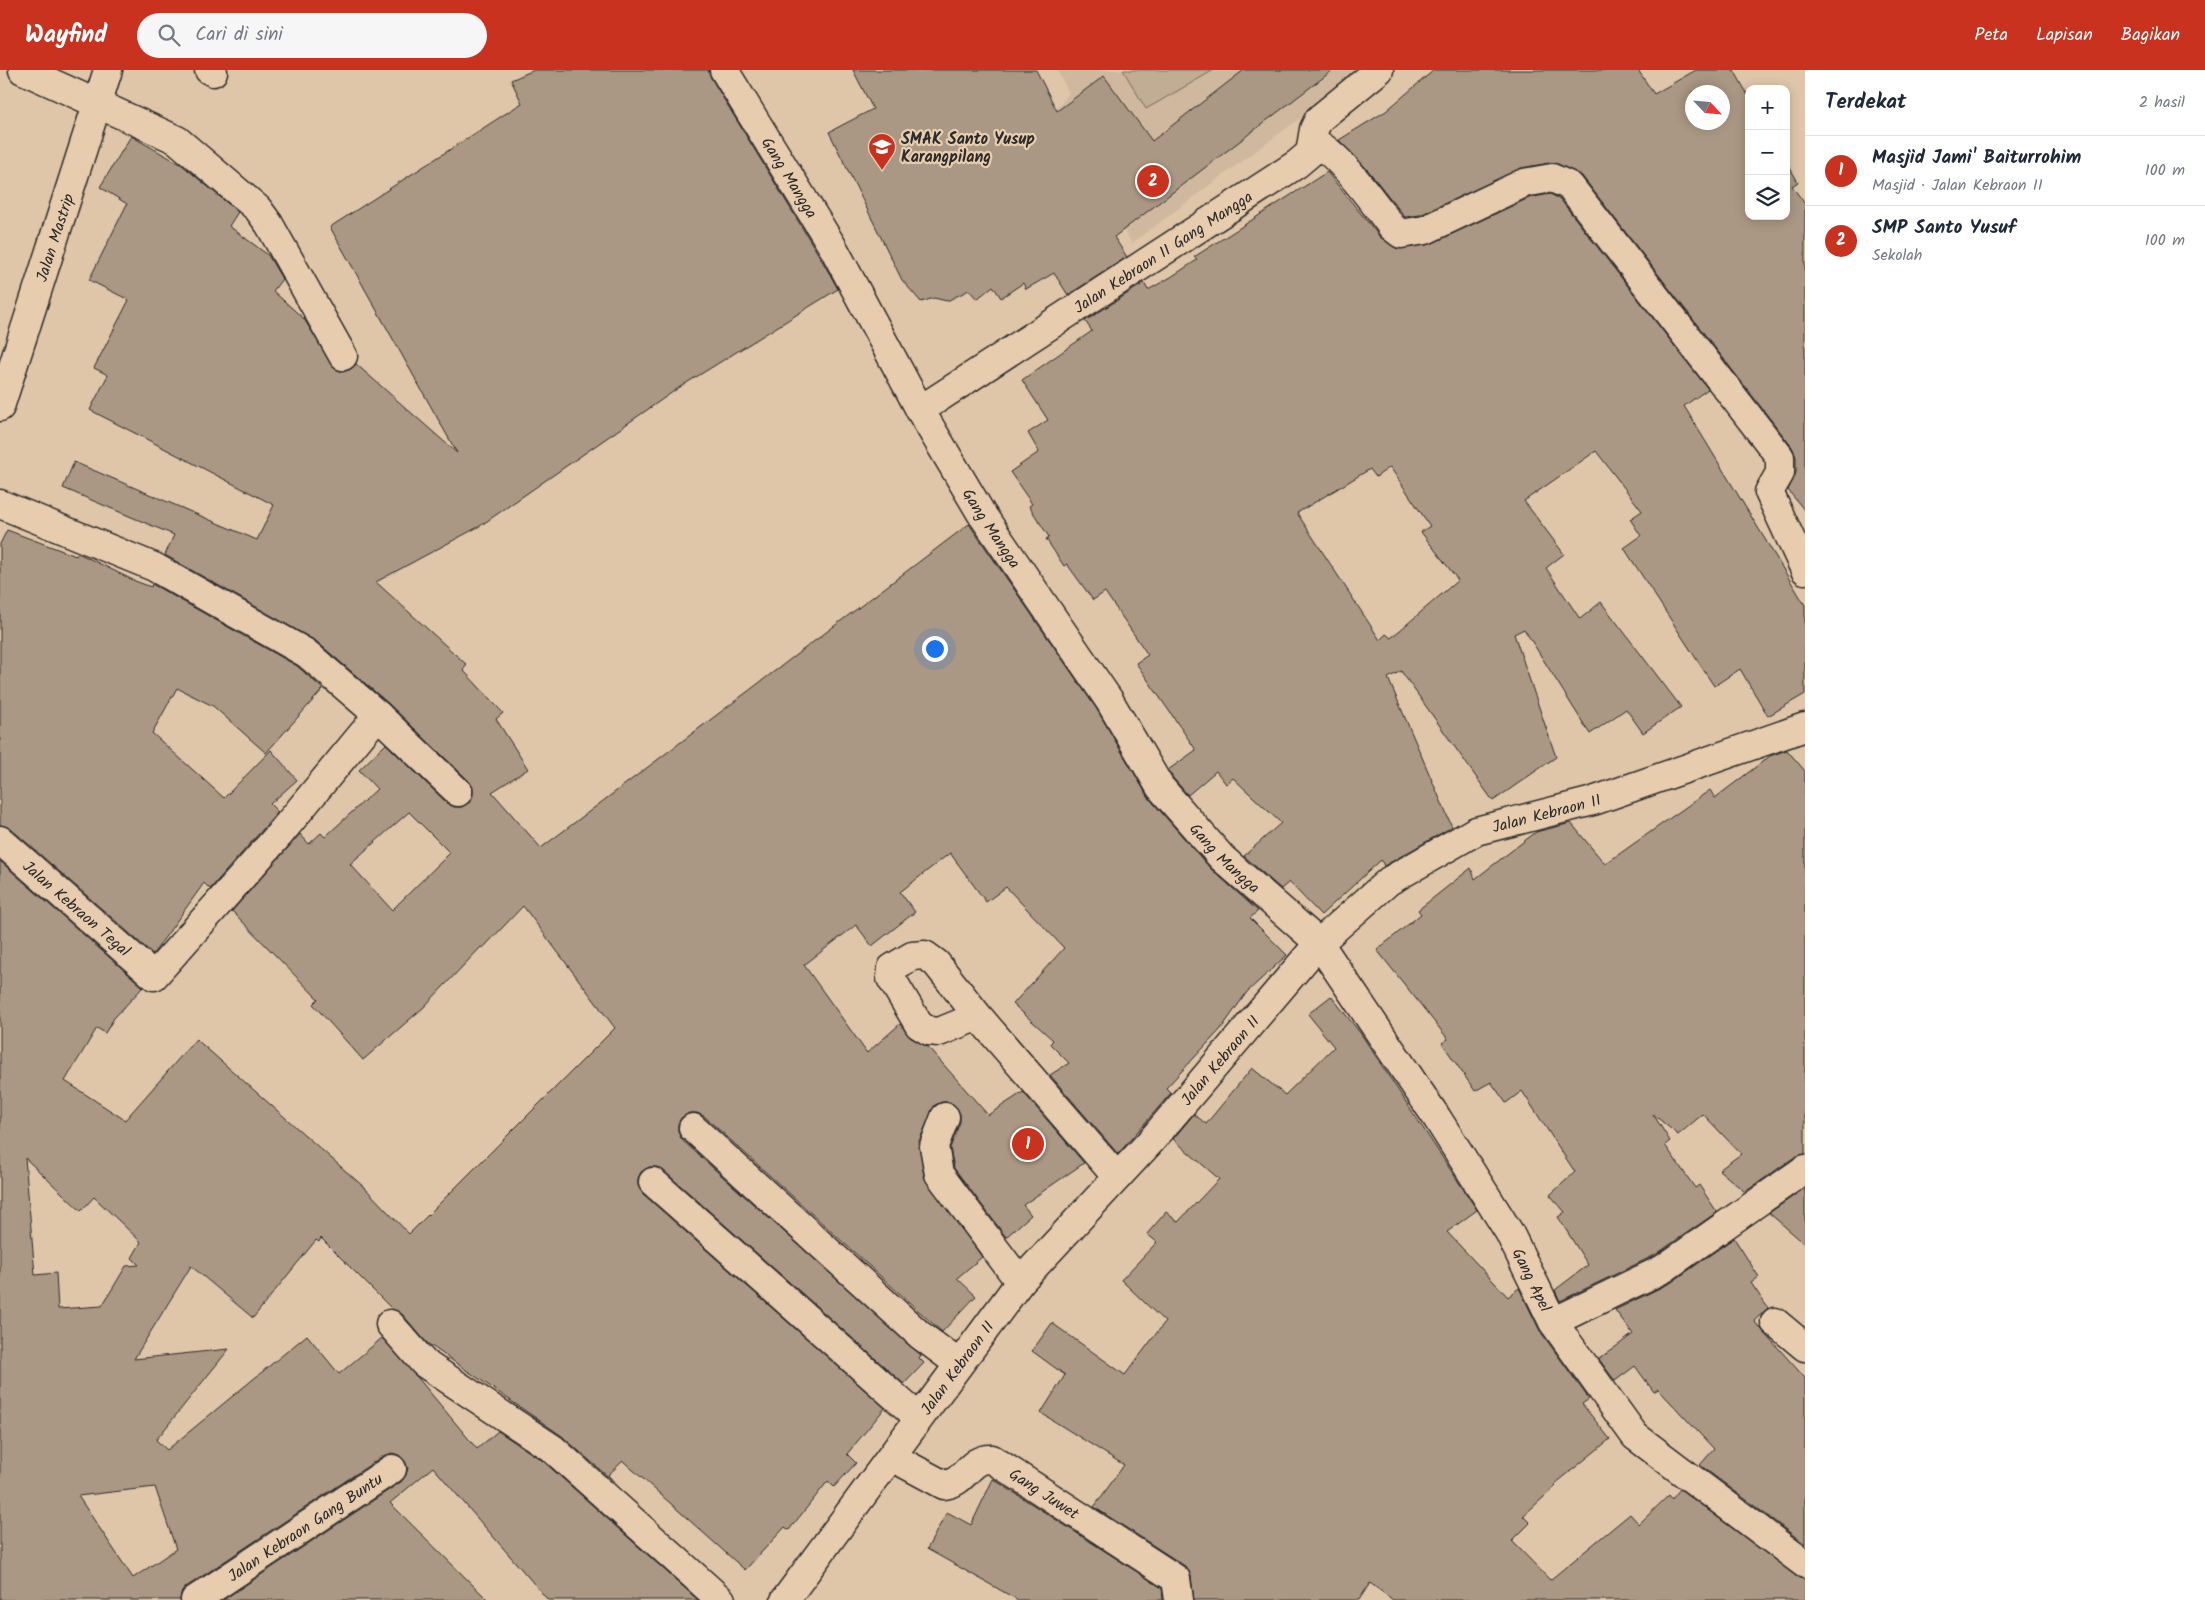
<!DOCTYPE html>
<html lang="id">
<meta charset="utf-8">
<style>
:root{--surface:#fff;--page:#f6f6f7;--text:#1f2937;--muted:#747a83;--line:#e0e1e3;--accent:#c8321e}
body{margin:0;font-family:Kalam,sans-serif;background:var(--page);color:var(--text)}
.controls{position:absolute;right:15px;top:15px;display:grid;overflow:hidden;border-radius:10px;box-shadow:0 2px 12px #0003}
.controls button{width:45px;height:45px;display:grid;place-items:center;padding:0;border:0;border-bottom:1px solid var(--line);background:var(--surface);color:var(--text);font:25px sans-serif}
.compass{position:absolute;left:1685px;top:15px;width:45px;height:45px;border-radius:50%;background:var(--surface);box-shadow:0 2px 12px #0003;rotate:116deg}
.you{position:absolute;left:934px;top:578px;width:18px;height:18px;margin:-12px;border:4px solid #fff;border-radius:50%;background:#1a73e8;box-shadow:0 0 0 8px #1a73e833}
.badge{display:grid;place-items:center;width:32px;height:32px;border-radius:50%;background:var(--accent);color:#fff;font-size:16px;font-weight:700}
.pin{position:absolute;translate:-50% -50%;border:2px solid #fff;box-shadow:0 1px 5px #0006}
.list{margin:0;padding:0;list-style:none}
h2{display:flex;justify-content:space-between;align-items:center;height:65px;margin:0;padding:0 20px;font-size:21px}
h2 small{font-size:16px;font-weight:400;color:var(--muted)}
.list li{display:grid;grid-template-columns:32px 1fr auto;gap:15px;align-items:center;box-sizing:border-box;height:70px;padding:0 20px;border-top:1px solid var(--line)}
.list b{display:block;font-size:19px;white-space:nowrap}
.list p{margin:0;font-size:16px;white-space:nowrap;color:var(--muted)}
.list em{font-size:16px;font-style:normal;color:var(--muted)}
.icon{flex:none;width:28px;height:28px;fill:none;stroke:currentColor;stroke-width:2;stroke-linecap:round;stroke-linejoin:round}
.map{position:relative;flex:none;width:1805px;height:1530px;overflow:hidden}
header{display:flex;align-items:center;gap:30px;box-sizing:border-box;height:70px;padding:0 25px;background:var(--accent);color:#fff}
header strong{font-size:24px}
nav{display:flex;gap:28px;margin-inline-start:auto;font-size:18px}
.search{width:350px;height:45px;background:var(--page);display:flex;align-items:center;gap:12px;box-sizing:border-box;padding:0 18px;border-radius:28px;color:var(--muted);font-size:19px}
main{display:flex}
aside{flex:1;background:var(--surface)}
.map>svg:first-child{display:block}
</style>
<header>
<strong>Wayfind</strong>
<div class="search"><svg class="icon" aria-label="search" viewBox="0 0 24 24"><circle cx="10" cy="10" r="6"/><path d="M15 15l6 6"/></svg>Cari di sini</div>
<nav><a>Peta</a><a>Lapisan</a><a>Bagikan</a></nav>
</header>
<main>
<div class="map">
<svg width="1805" height="1530" viewBox="0 0 1805 1530">
<rect width="100%" height="100%" fill="#dfc6a9"/>
<filter id="ink" filterUnits="userSpaceOnUse"><feTurbulence type="fractalNoise" baseFrequency=".02" numOctaves="2"/><feDisplacementMap in="SourceGraphic" scale="10" xChannelSelector="R" yChannelSelector="G"/><feConvolveMatrix kernelMatrix="1 2 1 2 8 2 1 2 1" color-interpolation-filters="sRGB"/></filter>
<g filter="url(#ink)">
<!-- built -->
<path fill="#cfb89e" d="M1057,0h308l-233,173 -82,-125 19,-25z"/>
<!-- green -->
<path fill="#c1ac94" stroke="#766c60" d="M1123,0h91l-68,39z"/>
<!-- building -->
<g fill="#aa9884" stroke="#2b2b2b" fill-rule="evenodd">
<path d="M534,0h174l3,8 109,179 18,32 -158,98 -200,139 -104,56 91,83 -4,5 40,43 -7,6 32,50 -36,23 49,56 428,-324 127,184 52,89 62,71 48,43 -8,7 37,37 -40,37 -26,37 -55,59 5,5 -53,61 -68,-79 19,-12 -19,-19 3,-4 -40,-36 51,-56 -58,-61 -20,15 -36,-49 -50,39 15,20 -43,34 -16,-21 -52,40 63,88 33,-29 11,14 17,9 60,68 35,-23 61,71 -61,42 8,10 -25,22 -52,-69 -4,-20 10,-26v-8l-3,-6 -7,-6h-8l-7,3 -16,36 5,36 58,80 -25,21 19,18 -34,36 -238,-216 -7,-3h-8l-8,5 -3,6v8l4,8 239,215 -2,3 5,5 -20,21 -241,-214 -6,-3h-8l-8,5 -3,6v8l5,8 242,214 -38,46 9,9 -22,24 -6,-6 -39,49 -4,-3 -40,43 -122,-109 -15,14 7,8 -53,-47 -135,-93 -25,-29 -10,-5 -71,-71 -2,4 -3,-2 -63,78 -62,-52 -57,93 95,-10 -73,91 11,10 140,-115 32,39 43,-36 36,40 59,71 21,-18 45,30 155,139h-150l-115,-133 -43,36 98,97h-265l178,-118 5,-7 2,-7 -3,-7 -6,-6 -7,-2 -9,3 -197,131 -5,6 -1,7h-180v-739l143,126 -29,31 -9,15 -8,-5 -32,53 60,39 71,-81 169,149 44,46 206,-206 -92,-122 -40,42 -2,-1 -57,60 -61,53 -50,-56 5,-5 -86,-88 68,-77 9,10 12,-11 4,4 52,-48 -18,-19 27,-26 61,59 7,4h8l8,-5 3,-7v-8l-4,-6 -80,-77 -73,-63 -151,-86 9,-20 -111,-47 11,-26 183,78 17,-35 -184,-95 18,-35 -14,-7 35,-68 -40,-20 38,-76 -27,-17 31,-51 51,29 56,47 -9,14 39,29 14,24 -9,12 31,28 31,50 8,3 8,-3 5,-5 101,89 -127,-226 192,-124 -11,-23zM409,742l41,41 -58,57 -42,-46zM25,1088l56,53 13,-14 47,45 -9,16 7,7 -13,1 -24,40 -44,3 -2,-36 -21,2zM155,1417l21,62 -43,29 -55,-82z"/>
<path d="M853,0h183l21,41 47,-35 48,65 92,-71h89l-219,167 13,20 -59,38 -14,-22 -28,16 -3,-6 -22,15 -8,-12 -16,13 -8,-9 -22,11 -13,-3 -13,4 -19,-22 -73,-148 44,-23z"/>
<path d="M1434,0h204l16,24 42,-24h38l15,27v119h37v-55l12,21 -6,4 13,18v307l-17,-21 8,-17v-16l-4,-10 -210,-271 -24,-12 -9,-1 -28,5 -101,47 -15,2 -38,-48 -28,-29 47,-29zM1692,22h30v30h-30z"/>
<path d="M1327,102l53,65 18,12 33,-5 98,-46 21,-4 10,5 148,190 -24,17 121,199v89l-37,22 -28,-47 -26,17 -90,-138 17,-12 -11,-17 12,-8 -46,-60 -72,50 40,53 -18,14 34,51 21,-17 80,105 -38,26 -17,-24 -36,25 -66,-105 -10,5 42,123 -63,44 -92,-130 -13,7 64,149 -68,39 -3,-6 -60,55 -32,-33 -8,7 -37,-33 37,-33 -48,-45 -7,6 -10,-13 -28,24 -15,-17 -5,-8 28,-20 -60,-87 12,-8 -43,-63 -12,8 -26,-36 -3,2 -18,-27 3,-2 -20,-31 3,-2 -22,-32 29,-20 -11,-19 20,-13 -26,-40 70,-49 -7,-10 59,-38 4,7 23,-13 26,-17 -3,-3zM1390,397l40,59 -9,6 37,48 -67,58 -5,-4 -6,6 -83,-127 73,-44 6,8z"/>
<path d="M7,460l69,26 2,-3 57,28 16,6 1,-3 145,82 26,23 -57,64 -53,-47 -36,-18 -25,45 72,65 47,-48 26,30 -27,24 8,8 -68,77 -6,-6 -51,71 -143,-126 -10,-3v-281z"/>
<path d="M1787,680l18,21v383l-9,2 -51,36 -26,-22 22,-16 -38,-40 -25,21 -25,-21 17,27 -5,4 30,43 4,-3 18,27 -62,43 -95,46 -5,-11 33,-25 -30,-48 7,-5 -15,-17 25,-23 -53,-81 -16,12 -15,-21 -16,9 -33,-48 6,-4 -71,-89 44,-36 -3,-4 53,-42 4,11 61,-47 35,-9 34,41 105,-74 5,8 55,-42z"/>
<path d="M1331,926l30,38 116,176 -30,22 61,65 11,-9 21,43 49,68 -7,5 28,35 -55,45 1,2 -33,30 7,7 -18,18 38,39 80,-66 9,10 30,-29 3,4 8,-10 116,87 9,3v21h-412l-23,-17 -11,17h-165l-3,-24 -6,-10 -91,-59 30,-42 -83,-52 24,-38 -33,-24 20,-28 73,52 40,-53 -44,-42 36,-38 -10,-8 19,-22 12,10 41,-43 -46,-40 21,-25 12,10 46,-56 33,27 49,-48 -26,-33z"/>
<path d="M1805,1118v56l-36,-31z"/>
<path d="M1734,1168l25,39 -8,6 17,25 -14,13 51,57v166l-105,-79 14,-16 -56,-60 -4,3 -19,-26 -20,15 -16,-22 34,-25 -18,-24 57,-28z"/>
<path d="M993,1409l169,109 1,12h-145l-91,-51 20,-37 24,13z"/>
</g>
<g fill="none" stroke-linecap="round" stroke-linejoin="round">
<defs>
<g id="minor">
<path d="M23,0l154,70 81,69 11,15 74,132"/>
<path d="M209,0l4,2"/>
<path id="s1" d="M724,0l110,179 86,161 61,103 128,187 51,87 62,71 97,85 118,175 72,114 44,90 82,114 170,128"/>
<path d="M1314,73c23,7 62,63 78,84l9,7 24,-4 99,-47 28,-5 18,8 210,271v16l-11,19 36,78"/>
<path id="s2" d="M920,340l377,-246 13,-11 4,-24 5,-10 60,-49"/>
<path d="M0,434l154,63 152,86 72,62 -99,120 -125,141 -154,-136"/>
<path d="M378,645l80,77"/>
<path d="M978,946l-39,16 -10,-1 -10,-6 -28,-47 1,-10 20,-12 13,-1 11,8 42,53 139,161"/>
<path d="M945,1047l-11,29 5,28 81,108"/>
<path d="M693,1058l227,207 39,29"/>
<path d="M653,1112l266,236"/>
<path d="M1553,1252l110,-53 142,-100"/>
<path d="M1775,1252l30,25"/>
<path d="M390,1254l34,39 129,86 168,151"/>
<path id="s3" d="M892,1387l52,28c22,-2 25,-28 48,-26l184,120 3,21"/>
<path id="s4" d="M195,1530l197,-131"/>
<path id="s5" d="M785,1530l235,-318 131,-141 168,-198 70,-62 87,-50 117,-30 212,-74"/>
</g>
<g id="major">
<path id="s6" d="M0,337l108,-337"/>
</g>
</defs>
<!-- minor casing -->
<use href="#minor" stroke="#2b2b2b" stroke-width="31"/>
<!-- major casing -->
<use href="#major" stroke="#2b2b2b" stroke-width="31"/>
<!-- minor -->
<use href="#minor" stroke="#e7ccae" stroke-width="28"/>
<!-- major -->
<use href="#major" stroke="#e7ccae" stroke-width="28"/>
</g>
</g>
<!-- icons -->
<defs>
<symbol id="school-pin" viewBox="-11 -11 22 30"><path d="M0 17L-7.5 6A9.5 9.5 0 1 1 7.5 6Z" fill="#c8321e" stroke="#e7ccae"/><path d="M0-5L7-2L0 1L-7-2ZM-4 1L0 2.5L4 1V4Q0 6-4 4Z" fill="#fff"/></symbol>
</defs>
<g fill-rule="evenodd">
<use href="#school-pin" x="866" y="61" width="32" height="43"/>
</g>
<g text-anchor="middle" stroke-width="4.5" stroke-linejoin="round" paint-order="stroke">
<!-- poi labels -->
<g font-size="16" font-weight="bold" fill="#2b2b2b" stroke="#e7ccae" text-anchor="start">
<text x="901" y="74">SMAK Santo Yusup<tspan x="901" dy="18">Karangpilang</tspan></text>
</g>
<!-- street labels -->
<g font-size="16" fill="#2b2b2b" stroke="#e7ccae">
<text dy="6" stroke="none"><textPath href="#s1" startOffset="126">Gang Mangga</textPath></text>
<text dy="6" stroke="none"><textPath href="#s6" startOffset="178">Jalan Mastrip</textPath></text>
<text dy="6" stroke="none"><textPath href="#s2" startOffset="290">Jalan Kebraon II Gang Mangga</textPath></text>
<text dy="6" stroke="none"><textPath href="#s1" startOffset="531">Gang Mangga</textPath></text>
<text dy="6" stroke="none"><textPath href="#s5" startOffset="1114">Jalan Kebraon II</textPath></text>
<text dy="6" stroke="none"><textPath href="#s1" startOffset="936">Gang Mangga</textPath></text>
<text transform="translate(77 838) rotate(41)" y="6">Jalan Kebraon Tegal</text>
<text dy="6" stroke="none"><textPath href="#s5" startOffset="694">Jalan Kebraon II</textPath></text>
<text dy="6" stroke="none"><textPath href="#s1" startOffset="1462">Gang Apel</textPath></text>
<text dy="6" stroke="none"><textPath href="#s5" startOffset="289">Jalan Kebraon II</textPath></text>
<text dy="6" stroke="none"><textPath href="#s3" startOffset="178">Gang Juwet</textPath></text>
<text dy="6" stroke="none"><textPath href="#s4" startOffset="132">Jalan Kebraon Gang Buntu</textPath></text>
</g>
</g>
</svg>
<div class="controls">
<button>+</button>
<button>−</button>
<button><svg class="icon" aria-label="layers" viewBox="0 0 24 24"><path d="M12 4l9 5-9 5-9-5zM3 14l9 5 9-5"/></svg></button>
</div>
<svg class="compass" viewBox="-18 -18 36 36"><path d="M0-13l5 13h-10z" fill="#e53935"/><path d="M0 13l5-13h-10z" fill="#747a83"/></svg>
<div class="you"></div>
<div class="pin badge" style="left:1028px;top:1074px">1</div>
<div class="pin badge" style="left:1153px;top:111px">2</div>
</div>
<aside>
<h2>Terdekat<small>2 hasil</small></h2>
<ul class="list">
<li><span class="badge">1</span><div><b>Masjid Jami' Baiturrohim</b><p>Masjid · Jalan Kebraon II</p></div><em>100 m</em></li>
<li><span class="badge">2</span><div><b>SMP Santo Yusuf</b><p>Sekolah</p></div><em>100 m</em></li>
</ul>
</aside>
</main>
